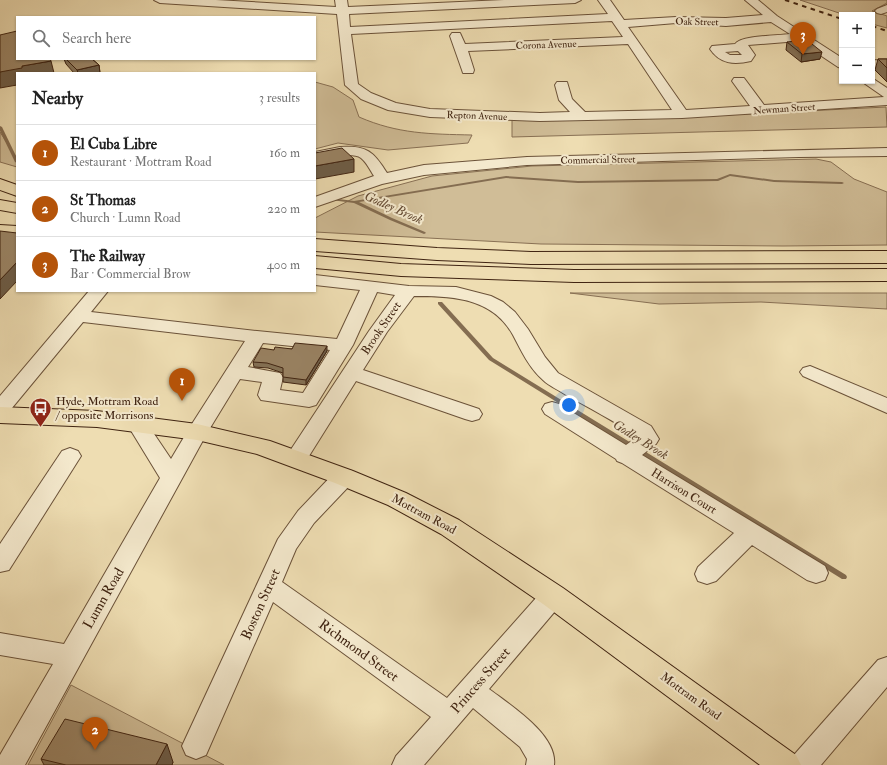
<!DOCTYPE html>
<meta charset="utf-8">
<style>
:root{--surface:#fff;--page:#f6f6f6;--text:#222;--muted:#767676;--line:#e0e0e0;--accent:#b45309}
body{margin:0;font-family:"IM FELL Double Pica",serif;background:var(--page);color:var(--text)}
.controls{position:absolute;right:12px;top:12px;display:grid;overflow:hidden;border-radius:0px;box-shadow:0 1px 3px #0004}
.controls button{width:36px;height:36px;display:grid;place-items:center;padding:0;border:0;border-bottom:1px solid var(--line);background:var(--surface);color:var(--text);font:20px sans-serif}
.you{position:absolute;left:569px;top:405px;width:14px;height:14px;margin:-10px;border:3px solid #fff;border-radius:50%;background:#1a73e8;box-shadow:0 0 0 6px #1a73e833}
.badge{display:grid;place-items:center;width:26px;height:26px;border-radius:50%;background:var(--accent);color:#fff;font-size:13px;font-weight:700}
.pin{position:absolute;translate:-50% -33px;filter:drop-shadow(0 1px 2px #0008)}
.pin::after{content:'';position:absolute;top:21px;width:14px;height:12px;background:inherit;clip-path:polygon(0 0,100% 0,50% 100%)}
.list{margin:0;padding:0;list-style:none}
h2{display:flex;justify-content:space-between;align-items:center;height:52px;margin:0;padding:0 16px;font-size:17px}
h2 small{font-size:13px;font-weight:400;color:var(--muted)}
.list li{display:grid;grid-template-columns:26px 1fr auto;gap:12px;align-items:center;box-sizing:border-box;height:56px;padding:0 16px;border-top:1px solid var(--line)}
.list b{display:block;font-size:15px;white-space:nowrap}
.list p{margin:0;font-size:13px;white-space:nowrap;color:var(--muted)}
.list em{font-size:13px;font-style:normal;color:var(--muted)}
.icon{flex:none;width:22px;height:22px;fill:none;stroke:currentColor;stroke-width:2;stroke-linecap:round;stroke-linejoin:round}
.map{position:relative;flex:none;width:887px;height:765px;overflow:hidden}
.search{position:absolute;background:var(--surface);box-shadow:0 1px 3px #0004;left:16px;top:16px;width:300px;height:44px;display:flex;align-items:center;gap:10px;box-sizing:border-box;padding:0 14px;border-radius:0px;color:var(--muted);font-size:15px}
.panel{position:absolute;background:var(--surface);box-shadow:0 1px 3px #0004;left:16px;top:72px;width:300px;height:220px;border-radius:0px}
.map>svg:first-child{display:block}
</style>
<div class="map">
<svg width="887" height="765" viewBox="0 0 887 765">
<rect width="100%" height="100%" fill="#eeddb2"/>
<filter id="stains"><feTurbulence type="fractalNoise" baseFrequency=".005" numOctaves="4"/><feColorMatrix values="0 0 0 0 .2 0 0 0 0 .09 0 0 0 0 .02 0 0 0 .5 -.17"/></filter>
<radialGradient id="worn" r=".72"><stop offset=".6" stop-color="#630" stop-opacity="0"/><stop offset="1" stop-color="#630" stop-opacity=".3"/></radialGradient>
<!-- green -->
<g fill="#d0bd97" stroke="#887054">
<path d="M800,0h87v3l-15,8 15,5v12l-15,-4v-9h-27z"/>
<path d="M315,82l18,5 20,13 6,17c39,17 71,17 113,18l-4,8 -80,7 -50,-7 -23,6z"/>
<path d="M886,107l1,20 -375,10v-18l173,-2z"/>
<path d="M0,132l17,27v8l-17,-5z"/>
<path d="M816,159l15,3 23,17 33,13v53l-104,1 -242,-2 -226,-12v-14l43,-22 74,-20 100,-10z"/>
<path d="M570,293h317v16l-126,-7 -102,2z"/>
<path d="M71,685l153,80h-196z"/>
</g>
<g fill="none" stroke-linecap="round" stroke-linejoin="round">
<!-- stream -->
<g fill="#846d51" fill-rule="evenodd">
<path d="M0,126l2,1 15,31v5l-2,-1 -15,-31z"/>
<path d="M730,174l44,6 68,2 2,1 -2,1 -68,-2 -44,-6 -12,5 -140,2 -72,-5 -147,24 33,16 33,14 1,1 -2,1 -34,-14 -36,-17 -23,-3 -2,-1 2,-1 23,3 152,-25 72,5 139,-2z"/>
<path d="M438,302h4l51,56 353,217 1,2 -1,2h-4l-353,-219 -51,-56z"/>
</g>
<defs>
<g id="minor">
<path d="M154,0h62l120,7 -1,-7h12l1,7 156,-7h77l-6,3 -226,11 1,13 258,-13 -10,-14h12l14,20 52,-3 50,1 37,-3 -18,-15h13l19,16 65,42v10l-4,-1 -39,-26 -51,4 7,10 -4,6c-17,4 -31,3 -41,-12l2,-3 23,-2c7,-9 43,-8 55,-10l-19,-12 -45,4 -50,-3 -48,4 58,83 64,-4 -18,-25 2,-3h10l20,27 120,-8 -23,-16h11v-3l15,10v17l-205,13 -142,3 -110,-4 -42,-7 -27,-11 -16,-14 -8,-71 -177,-11zM612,21l11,16 -158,7 -5,-11h-8l-2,3 12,34 1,3h10l1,-3 -6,-19 160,-7 44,66 -87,2 -13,-13 -5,-17h-10l-2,3 4,15 11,12 -30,1 -110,-4 -34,-6 -25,-10 -13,-9 -7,-50zM738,51l4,4h-12l-5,-3z"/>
<path d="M887,5v7l-6,2 -4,-1 -2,-2 2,-2z"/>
<path d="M872,60l15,1v8l-15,-1z"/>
<path d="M340,147c27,-2 34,5 47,26l37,-8 103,-8 360,-9v8l-88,1 -272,8 -103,10 -42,9 -67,23v-10l59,-21c-4,-6 -7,-13 -13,-18 -9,-7 -35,0 -46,2v-8z"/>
<path d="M315,275l94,11 47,1 35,9 12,6 12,10 13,17 17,28 13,16 93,53 8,13 -3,5 -14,11 183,111 3,7 -3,7 -9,3 -9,-3 -55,-35 -36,36 -9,3 -9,-3 -3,-7 3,-7 36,-34 -112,-70 -5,-2 -1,-2 -71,-45 -3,-5 3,-5 7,-2 7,2 67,41 11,-8c-22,-16 -48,-29 -71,-42 -7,-5 -17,-9 -23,-15 -14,-12 -22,-30 -30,-45 -21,-38 -62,-39 -99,-39l-27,36 -24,38 116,39 3,5 -3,5 -7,2 -7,-2 -109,-38 -52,83 -8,3 -8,-3 -3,-5 3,-5 81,-123 26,-36 -18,-3 -24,53 -37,60 -7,2 -48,-7 -3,-5 4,-13 -22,-3 -33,54 -182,332h-25v-10l53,-91 -53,-9v-22l64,11 96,-166 -33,-54 3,-5 7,-2 7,2 27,40 19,-32 55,-86 -162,-19 -76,92 -7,2v-20l89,-105h19l-17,21 166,19 80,8 23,-49 -45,-5zM263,343l67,7 -27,43 -23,-3 3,-13 -3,-4 -32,-6z"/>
<path d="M810,366l77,32v15l-84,-37 -3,-4 3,-4z"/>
<path d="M70,448l8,3 3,5 -72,114 -9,2v-28l62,-93z"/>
<path d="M344,469l8,2 3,6 -3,6 -38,40 -18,26 -14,33 165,116 97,-109 9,-3 9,3 3,7 -3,7 -73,86c21,16 69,46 65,76h-28l1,-6 -7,-12 -47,-39 -49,57h-32l4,-9 35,-39 -158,-115 -67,153 -10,4 -10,-4 -4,-9 96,-207 20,-28 38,-40z"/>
<path d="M887,657v30l-66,78h-32l4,-9 85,-96z"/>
</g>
<path id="major" d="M0,407l97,4 100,13 73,17 83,30 53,22 53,27 104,68 233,167 5,10h-41l-217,-161 -102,-70 -53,-29 -53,-22 -78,-29 -60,-14 -100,-13 -97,-4z"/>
<g id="highway">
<path d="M0,179l17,6v11l-17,-6z"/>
<path d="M0,200l17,3v10l-17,-3z"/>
<path d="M0,225l17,1v10l-17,-1z"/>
<path d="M315,239l122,9 94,4 356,-1v12l-356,1 -94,-4 -122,-9z"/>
<path d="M315,256l86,8 173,6 313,-1v12l-313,1 -173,-6 -86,-8z"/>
</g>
</defs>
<!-- minor casing -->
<use href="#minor" stroke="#6b5239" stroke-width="2"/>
<!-- major casing -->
<use href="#major" stroke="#3f2311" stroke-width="2"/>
<!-- highway casing -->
<use href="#highway" stroke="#3f2311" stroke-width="2"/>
<!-- minor -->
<use href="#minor" fill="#f4e9cd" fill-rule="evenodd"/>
<!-- major -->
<use href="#major" fill="#eeddb2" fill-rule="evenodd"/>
<!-- highway -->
<use href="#highway" fill="#eeddb2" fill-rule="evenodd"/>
<!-- rail -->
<g stroke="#3f2311" stroke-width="2" stroke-dasharray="4.5 4.5" stroke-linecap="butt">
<path d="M785,0l57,19"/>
<path d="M872,26l15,5"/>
</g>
</g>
<!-- wall -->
<g fill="#847257" stroke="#3f2311">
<path d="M787,42l33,17 -19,3 -15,-12z"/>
<path d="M64,59h28l7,6 1,8h-26l-8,-9z"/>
<path d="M878,59h9v23l-12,-12z"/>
<path d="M292,349l35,2 -21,34 -23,-3v-9l-15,-5 -14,-1 -1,-5 21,-12z"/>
<path d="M41,759l132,3 -1,3h-128z"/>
</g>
<!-- shaded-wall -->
<g fill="#6c5c47" stroke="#3f2311">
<path d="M822,52l-2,7 -19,3 1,-8z"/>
<path d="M51,61l3,12h-37v12l-17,3v-16l22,-6z"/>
<path d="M99,65l1,8h-22l-1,-3z"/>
<path d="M354,159v13l-39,7v-13z"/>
<path d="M17,262v19l-17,18v-19z"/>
<path d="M327,346v5l-21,34v-5z"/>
<path d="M167,744l6,18 -1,3h-16z"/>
</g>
<!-- building -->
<g fill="#9a8465" stroke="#3f2311">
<path d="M17,31v28h33l1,2 -29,5v2l-22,4v-37z"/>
<path d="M807,40l15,12 -20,2 -15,-12z"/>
<path d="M66,59h26l7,6 -22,5z"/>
<path d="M878,59h9v9z"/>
<path d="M342,148l12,11 -39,7v-13z"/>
<path d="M0,231l17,2v29l-17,18z"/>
<path d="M295,343l32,3 -21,34 -23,-3v-9l-16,-5 -14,-1 8,-14 13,2 1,-3 17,2z"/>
<path d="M65,719l102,25 -11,21h-90l-25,-6z"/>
</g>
<!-- icons -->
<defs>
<symbol id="bus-pin" viewBox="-11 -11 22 30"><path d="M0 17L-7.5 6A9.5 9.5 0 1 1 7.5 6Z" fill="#8f2418" stroke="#f4e9cd"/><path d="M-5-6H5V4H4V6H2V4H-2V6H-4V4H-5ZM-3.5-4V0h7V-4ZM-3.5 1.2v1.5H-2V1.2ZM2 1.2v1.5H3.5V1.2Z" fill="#fff"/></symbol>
</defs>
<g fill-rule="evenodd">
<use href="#bus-pin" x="28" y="396" width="25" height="34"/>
</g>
<g text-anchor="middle" stroke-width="4" stroke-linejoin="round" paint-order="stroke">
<!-- far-street labels -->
<g font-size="10" fill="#3f2311" stroke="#f4e9cd">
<text transform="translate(697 21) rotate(1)" y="4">Oak Street</text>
<text transform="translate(546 44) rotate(-2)" y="4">Corona Avenue</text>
<text transform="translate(784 108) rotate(-4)" y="4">Newman Street</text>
<text transform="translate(477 115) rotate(2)" y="4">Repton Avenue</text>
<text transform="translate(598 159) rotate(-1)" y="4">Commercial Street</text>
</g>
<!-- street labels -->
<g font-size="12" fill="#3f2311" stroke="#f4e9cd">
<text transform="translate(381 328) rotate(-56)" y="4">Brook Street</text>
<text transform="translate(684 491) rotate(32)" y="4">Harrison Court</text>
<text transform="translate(424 514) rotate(28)" y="4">Mottram Road</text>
<text transform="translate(691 696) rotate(36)" y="4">Mottram Road</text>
</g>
<!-- poi labels -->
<g font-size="12" fill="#3f2311" stroke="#f4e9cd" text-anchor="start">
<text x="56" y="405">Hyde, Mottram Road<tspan x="56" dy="14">/ opposite Morrisons</tspan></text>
</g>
<!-- water labels -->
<g font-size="13" font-style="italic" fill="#624831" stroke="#f4e9cd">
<text transform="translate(394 207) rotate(24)" y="5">Godley Brook</text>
<text transform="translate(641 439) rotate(32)" y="5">Godley Brook</text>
</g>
<!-- near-street labels -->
<g font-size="14" fill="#3f2311" stroke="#f4e9cd">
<text transform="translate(103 598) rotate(-60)" y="5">Lumn Road</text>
<text transform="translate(260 604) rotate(-66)" y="5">Boston Street</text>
<text transform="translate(359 650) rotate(36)" y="5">Richmond Street</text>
<text transform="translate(480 680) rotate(-49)" y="5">Princess Street</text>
</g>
</g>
<rect width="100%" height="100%" filter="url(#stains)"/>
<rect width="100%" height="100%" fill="url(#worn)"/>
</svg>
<div class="controls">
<button>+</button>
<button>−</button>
</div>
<div class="you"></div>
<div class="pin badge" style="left:182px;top:401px">1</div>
<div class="pin badge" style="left:95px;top:750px">2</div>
<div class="pin badge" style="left:803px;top:55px">3</div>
<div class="search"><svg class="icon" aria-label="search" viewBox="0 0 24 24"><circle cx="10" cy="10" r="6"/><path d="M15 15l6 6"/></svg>Search here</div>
<section class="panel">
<h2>Nearby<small>3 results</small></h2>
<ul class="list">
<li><span class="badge">1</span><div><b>El Cuba Libre</b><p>Restaurant · Mottram Road</p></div><em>160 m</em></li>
<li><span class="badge">2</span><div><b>St Thomas</b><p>Church · Lumn Road</p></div><em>220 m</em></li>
<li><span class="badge">3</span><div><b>The Railway</b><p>Bar · Commercial Brow</p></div><em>400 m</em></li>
</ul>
</section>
</div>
